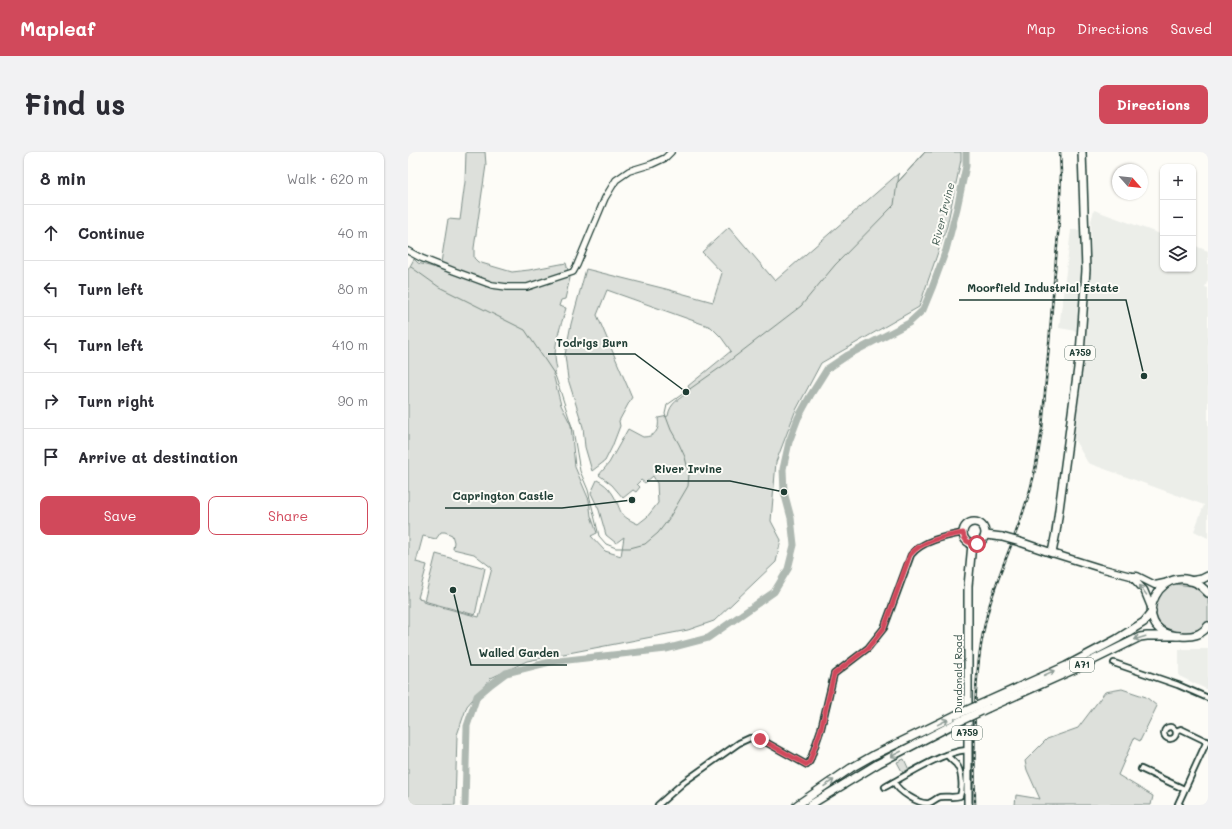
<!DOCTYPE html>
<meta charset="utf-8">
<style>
:root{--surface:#fff;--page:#f2f2f3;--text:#2b2b33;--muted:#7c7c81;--line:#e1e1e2;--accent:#d1495b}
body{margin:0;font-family:Mali,sans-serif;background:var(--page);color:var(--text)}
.controls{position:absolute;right:12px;top:12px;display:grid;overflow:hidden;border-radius:8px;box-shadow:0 1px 3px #0004}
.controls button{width:36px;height:36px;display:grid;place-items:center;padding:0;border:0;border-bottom:1px solid var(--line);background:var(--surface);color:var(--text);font:20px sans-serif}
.compass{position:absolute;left:704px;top:12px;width:36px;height:36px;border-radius:50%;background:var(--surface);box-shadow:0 1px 3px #0004;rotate:117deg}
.stop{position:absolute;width:12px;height:12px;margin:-9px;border:3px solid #d1495b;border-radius:50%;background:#fff}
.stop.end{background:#d1495b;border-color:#fff;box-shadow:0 1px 4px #0008}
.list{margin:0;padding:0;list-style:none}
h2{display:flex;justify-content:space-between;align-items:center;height:52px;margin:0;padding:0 16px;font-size:17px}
h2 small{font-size:13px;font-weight:400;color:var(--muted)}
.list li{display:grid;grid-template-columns:26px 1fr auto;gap:12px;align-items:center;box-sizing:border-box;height:56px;padding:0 16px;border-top:1px solid var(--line)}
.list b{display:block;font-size:15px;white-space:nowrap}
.list em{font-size:13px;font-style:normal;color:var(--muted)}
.actions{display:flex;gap:8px;padding:12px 16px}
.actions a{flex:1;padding:9px 0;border:1px solid var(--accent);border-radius:8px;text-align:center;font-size:14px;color:var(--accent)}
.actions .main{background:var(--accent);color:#fff}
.icon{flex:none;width:22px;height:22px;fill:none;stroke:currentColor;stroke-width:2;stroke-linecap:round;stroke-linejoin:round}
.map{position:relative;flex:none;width:800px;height:653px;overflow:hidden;border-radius:8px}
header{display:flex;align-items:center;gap:24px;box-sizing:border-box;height:56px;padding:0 20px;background:var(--accent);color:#fff}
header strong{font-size:19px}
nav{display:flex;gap:22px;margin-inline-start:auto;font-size:14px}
.intro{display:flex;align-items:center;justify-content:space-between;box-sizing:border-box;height:96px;padding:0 24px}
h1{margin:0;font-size:28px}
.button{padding:10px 18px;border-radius:8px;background:var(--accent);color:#fff;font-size:14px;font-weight:700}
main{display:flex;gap:24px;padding:0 24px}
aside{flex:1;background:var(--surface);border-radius:8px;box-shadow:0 1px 3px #0004}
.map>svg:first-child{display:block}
</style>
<header>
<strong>Mapleaf</strong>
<nav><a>Map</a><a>Directions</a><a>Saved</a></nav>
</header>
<div class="intro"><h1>Find us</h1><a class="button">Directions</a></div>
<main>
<aside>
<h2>8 min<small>Walk · 620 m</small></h2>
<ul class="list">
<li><svg class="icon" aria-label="ahead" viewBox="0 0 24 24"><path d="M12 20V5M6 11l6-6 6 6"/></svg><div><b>Continue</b></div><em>40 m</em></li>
<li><svg class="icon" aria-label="left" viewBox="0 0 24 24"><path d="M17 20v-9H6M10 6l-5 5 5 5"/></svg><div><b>Turn left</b></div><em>80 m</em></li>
<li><svg class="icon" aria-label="left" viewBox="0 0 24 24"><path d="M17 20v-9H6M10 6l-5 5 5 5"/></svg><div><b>Turn left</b></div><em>410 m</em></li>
<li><svg class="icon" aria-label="right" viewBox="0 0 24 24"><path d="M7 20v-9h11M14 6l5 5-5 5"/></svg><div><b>Turn right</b></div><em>90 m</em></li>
<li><svg class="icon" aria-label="arrive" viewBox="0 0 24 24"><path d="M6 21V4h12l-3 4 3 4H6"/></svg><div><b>Arrive at destination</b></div></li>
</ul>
<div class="actions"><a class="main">Save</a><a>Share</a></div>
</aside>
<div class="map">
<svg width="800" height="653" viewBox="0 0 800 653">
<rect width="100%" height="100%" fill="#fdfcf7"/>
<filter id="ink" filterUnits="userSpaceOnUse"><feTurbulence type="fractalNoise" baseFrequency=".025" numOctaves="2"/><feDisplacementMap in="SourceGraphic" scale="8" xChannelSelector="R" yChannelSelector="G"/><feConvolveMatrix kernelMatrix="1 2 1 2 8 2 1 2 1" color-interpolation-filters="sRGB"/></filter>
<g filter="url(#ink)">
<!-- built -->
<g fill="#eceee9">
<path d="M686,58l69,25v34h30v-24l15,6v29l-3,7 3,1v250l-14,-7 10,-26 -116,-42 -14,-24 -1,-15 11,-78 6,-61 1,-64z"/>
<path d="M663,78h10l2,52 -6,49 -18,-3z"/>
<path d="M771,497h29v41l-29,-14z"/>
</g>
<!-- green -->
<g fill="#dde0db" stroke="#7e8e88" fill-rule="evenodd">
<path d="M58,0h19l1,13 -12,83v10l4,4 34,10 17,-2 37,-7 4,15 -5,21 -4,1 -2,6 7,2c-5,18 -15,42 -9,60l-4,6 8,31 10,20 4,42 14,33 2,16 6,17 -6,3 14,15 16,5 3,-19 -8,6 -10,-8 -7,-25 -8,-17 6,-13c6,3 11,7 15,13 11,17 3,21 26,31l9,-7 11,-14 -1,-20 -4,-7 -8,7 -4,-3 -4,4 3,3 -4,5 -3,-2 -10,8 -11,-13 -13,-10 10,-12 19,-34 15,8c12,0 17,-7 15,-19l10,-2c2,-14 12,-17 22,-25l-2,-5 43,-35 -10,-14 -10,-10 -104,-37 -10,25 35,82 -13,24 1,5 -8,21 -7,14 -13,10 -7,-24 -2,-20 -15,-48 -3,-24 6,-31 15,-55 80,20 47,13 9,-29 -20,-21 27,-25 46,54 124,-108 -1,9 27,-30h36v8l-14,66 -28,81 -98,56 -26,49 -19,50 -5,59 10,19 -5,22 -62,59 -26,9 -161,31 -36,17 -24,28 -10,29 -2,70h-47v-535l6,-11 4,4 22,6 8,-50 12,1 5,-38zM33,380h4l7,3 2,7 -1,7 21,5 18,14 -13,49 -56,-15v-3l-5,-1 9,-33 -11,-3 7,-26 13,3z"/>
<path d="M28,402l49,14 -10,47 -51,-14z"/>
<path d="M766,432l26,3 8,11v24l-13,10 -15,2 -14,-3 -10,-10 -1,-12 1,-10 8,-10z"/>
<path d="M714,537l24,8 11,9 -17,35 -6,-3 -16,37 35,21 -2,9h-136l1,-10 24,4 -13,-29 -2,-9 22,-22 31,-11 27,-36z"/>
<path d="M496,607l6,13 -6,3 -7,-13z"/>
</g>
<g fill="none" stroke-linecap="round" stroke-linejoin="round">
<!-- stream -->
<path stroke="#75877f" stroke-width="1" d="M3,115l28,20 86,43 30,45 18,55 7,41 8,19 11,46 7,8 10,4h14l15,-4 13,-11 10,-13 20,-34 1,-12 -4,-17 -6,-13 -8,-14 -6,-16 2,-9 57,-40 77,-59 34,-41 59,-60 3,-22 28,-31"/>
<!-- river -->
<path stroke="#aeb8b1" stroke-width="7" d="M57,653l2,-79 10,-30 13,-11 16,-12 44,-11 116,-13 42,-11 66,-46 14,-23 6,-24 -3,-27 -7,-26 -1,-23 6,-27 9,-24 12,-22 17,-27 21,-14 61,-32 14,-13 9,-22 14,-38 11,-42 9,-42v-14"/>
<defs>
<g id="minor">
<path d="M706,511l64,22 30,13"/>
<circle cx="762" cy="581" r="6"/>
<path d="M768,579l5,-2 27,13"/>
<path d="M733,617l43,20"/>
<path d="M486,630c4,9 25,23 35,21 4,-1 7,-5 11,-6 7,-1 13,1 20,-1 3,-8 2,-25 -4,-32 -3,-3 -6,-5 -9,-9"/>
<path d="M477,635c22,-12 57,-35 82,-37"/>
<path d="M250,653l26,-23 55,-39 11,-5 10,1 47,26 3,-4 11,-32 13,-55 34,-26 16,-20 27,-73c10,-14 35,-19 52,-22"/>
<path d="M772,653l-2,-1 29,-63"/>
</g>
<path id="tertiary" d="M0,99l13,7 33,13 38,14 15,2h20l46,-15 4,-7 28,-67 11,-18 13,-9 23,-7 13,-6 6,-6"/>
<g id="secondary">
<path d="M644,401l48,15 31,8h6l18,9 14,-3"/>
<path d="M723,424l13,14 7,17"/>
</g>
<g id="primary">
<circle cx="566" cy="381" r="11"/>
<path d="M578,383l16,2"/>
<path d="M612,390l32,11 4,-21 24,-179 6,-83 -4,-118"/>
<path d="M782,429l12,-2 6,-3"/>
<path d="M800,441c-44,-48 -87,41 -27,43 12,1 20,-1 27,-10"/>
<path d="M580,549l78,-35 51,-27 27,-17 8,-10"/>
<path d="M580,556l85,-38 67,-33 7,-1h31"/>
<path d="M389,653l54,-37 23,-13 82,-40"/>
<path d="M402,653l69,-42 77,-40"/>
<path d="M560,653v-219l4,-42"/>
</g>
</defs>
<!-- minor casing -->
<use href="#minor" stroke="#1f3d34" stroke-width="8"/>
<!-- tertiary casing -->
<use href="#tertiary" stroke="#1f3d34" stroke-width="8"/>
<!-- secondary casing -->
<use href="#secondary" stroke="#1f3d34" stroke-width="9"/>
<!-- primary casing -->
<use href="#primary" stroke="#1f3d34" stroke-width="10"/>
<!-- minor -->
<use href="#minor" stroke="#fdfcf7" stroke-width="4.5"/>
<!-- tertiary -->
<use href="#tertiary" stroke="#fdfcf7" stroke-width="5.5"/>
<!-- secondary -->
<use href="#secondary" stroke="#fdfcf7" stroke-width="6"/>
<!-- primary -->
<use href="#primary" stroke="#fdfcf7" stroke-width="7"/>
<defs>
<path id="rail" d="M567,653c-1,-62 -3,-129 12,-190 9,-38 27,-72 38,-109 9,-25 13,-51 17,-77l17,-207 2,-49 -1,-21"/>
</defs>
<!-- rail casing -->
<use href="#rail" stroke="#1f3d34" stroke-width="2.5"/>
<!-- rail -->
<use href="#rail" stroke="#fdfcf7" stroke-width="1" stroke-dasharray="3" stroke-linecap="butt"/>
<defs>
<g id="primary-bridge">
<path d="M594,385l18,5"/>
<path d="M548,563l32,-14"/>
<path d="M548,571l32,-15"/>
</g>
</defs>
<!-- primary-bridge casing -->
<use href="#primary-bridge" stroke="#1f3d34" stroke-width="10" stroke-linecap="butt"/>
<!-- primary-bridge -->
<use href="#primary-bridge" stroke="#fdfcf7" stroke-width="7"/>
</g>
<!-- one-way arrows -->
<defs><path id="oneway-shaft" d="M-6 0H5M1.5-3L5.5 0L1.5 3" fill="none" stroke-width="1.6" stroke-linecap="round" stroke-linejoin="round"/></defs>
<g stroke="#8e9c96">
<use href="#oneway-shaft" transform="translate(735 438) rotate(-126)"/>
<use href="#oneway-shaft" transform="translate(732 486) rotate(163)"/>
<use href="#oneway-shaft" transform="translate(641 521) rotate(-25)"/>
<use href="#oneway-shaft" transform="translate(535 570) rotate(-26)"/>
<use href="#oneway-shaft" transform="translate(488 602) rotate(153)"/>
<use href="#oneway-shaft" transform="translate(421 631) rotate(-34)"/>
</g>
</g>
<g fill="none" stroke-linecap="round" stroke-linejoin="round" filter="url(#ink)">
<!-- route -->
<path stroke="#d1495b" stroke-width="5" d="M352,587l47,26 3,-4 11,-32 13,-55 34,-26 16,-20 26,-73c11,-14 36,-19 53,-22 1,8 6,11 14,11"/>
</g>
<g text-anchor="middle" stroke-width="4" stroke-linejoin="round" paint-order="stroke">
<!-- shield labels -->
<g fill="#fdfcf7" stroke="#62766e" stroke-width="1">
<rect x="657" y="194" width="30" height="14" rx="3"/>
<rect x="662" y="506" width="24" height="14" rx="3"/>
<rect x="544" y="574" width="30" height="14" rx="3"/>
</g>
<g font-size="9" font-weight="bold" fill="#1f3d34">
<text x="672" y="204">A759</text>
<text x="674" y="516">A71</text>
<text x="559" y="584">A759</text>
</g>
<!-- street labels -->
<g font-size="10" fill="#1f3d34" stroke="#fdfcf7">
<text transform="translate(550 522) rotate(-90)" y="4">Dundonald Road</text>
</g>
<!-- water labels -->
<g font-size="11" font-style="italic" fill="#435c53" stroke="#fdfcf7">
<text transform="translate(535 62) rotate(-76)" y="4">River Irvine</text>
</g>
</g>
<!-- callouts -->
<path fill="none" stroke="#1f3d34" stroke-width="1.5" d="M736 224L718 148H551M278 240L227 202H140M376 340L322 329H239M224 348L154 356H37M45 438L63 513H159"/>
<g fill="#1f3d34" stroke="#fdfcf7" stroke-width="1.5">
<circle cx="736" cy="224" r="4"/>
<circle cx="278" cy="240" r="4"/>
<circle cx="376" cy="340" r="4"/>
<circle cx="224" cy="348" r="4"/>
<circle cx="45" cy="438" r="4"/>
</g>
<g font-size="11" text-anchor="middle" font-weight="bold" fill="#1f3d34" stroke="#fdfcf7" stroke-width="4" stroke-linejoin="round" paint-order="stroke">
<text x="635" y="140">Moorfield Industrial Estate</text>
<text x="184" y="195">Todrigs Burn</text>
<text x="280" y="321">River Irvine</text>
<text x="95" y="348">Caprington Castle</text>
<text x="111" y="505">Walled Garden</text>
</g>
</svg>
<div class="controls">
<button>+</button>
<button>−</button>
<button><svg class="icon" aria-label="layers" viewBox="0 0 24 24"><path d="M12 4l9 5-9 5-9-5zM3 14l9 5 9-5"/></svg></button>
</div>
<svg class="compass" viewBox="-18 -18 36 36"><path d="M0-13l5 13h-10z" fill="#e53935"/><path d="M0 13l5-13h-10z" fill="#7c7c81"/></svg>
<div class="stop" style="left:569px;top:392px"></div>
<div class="stop end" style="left:352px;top:587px"></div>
</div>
</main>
